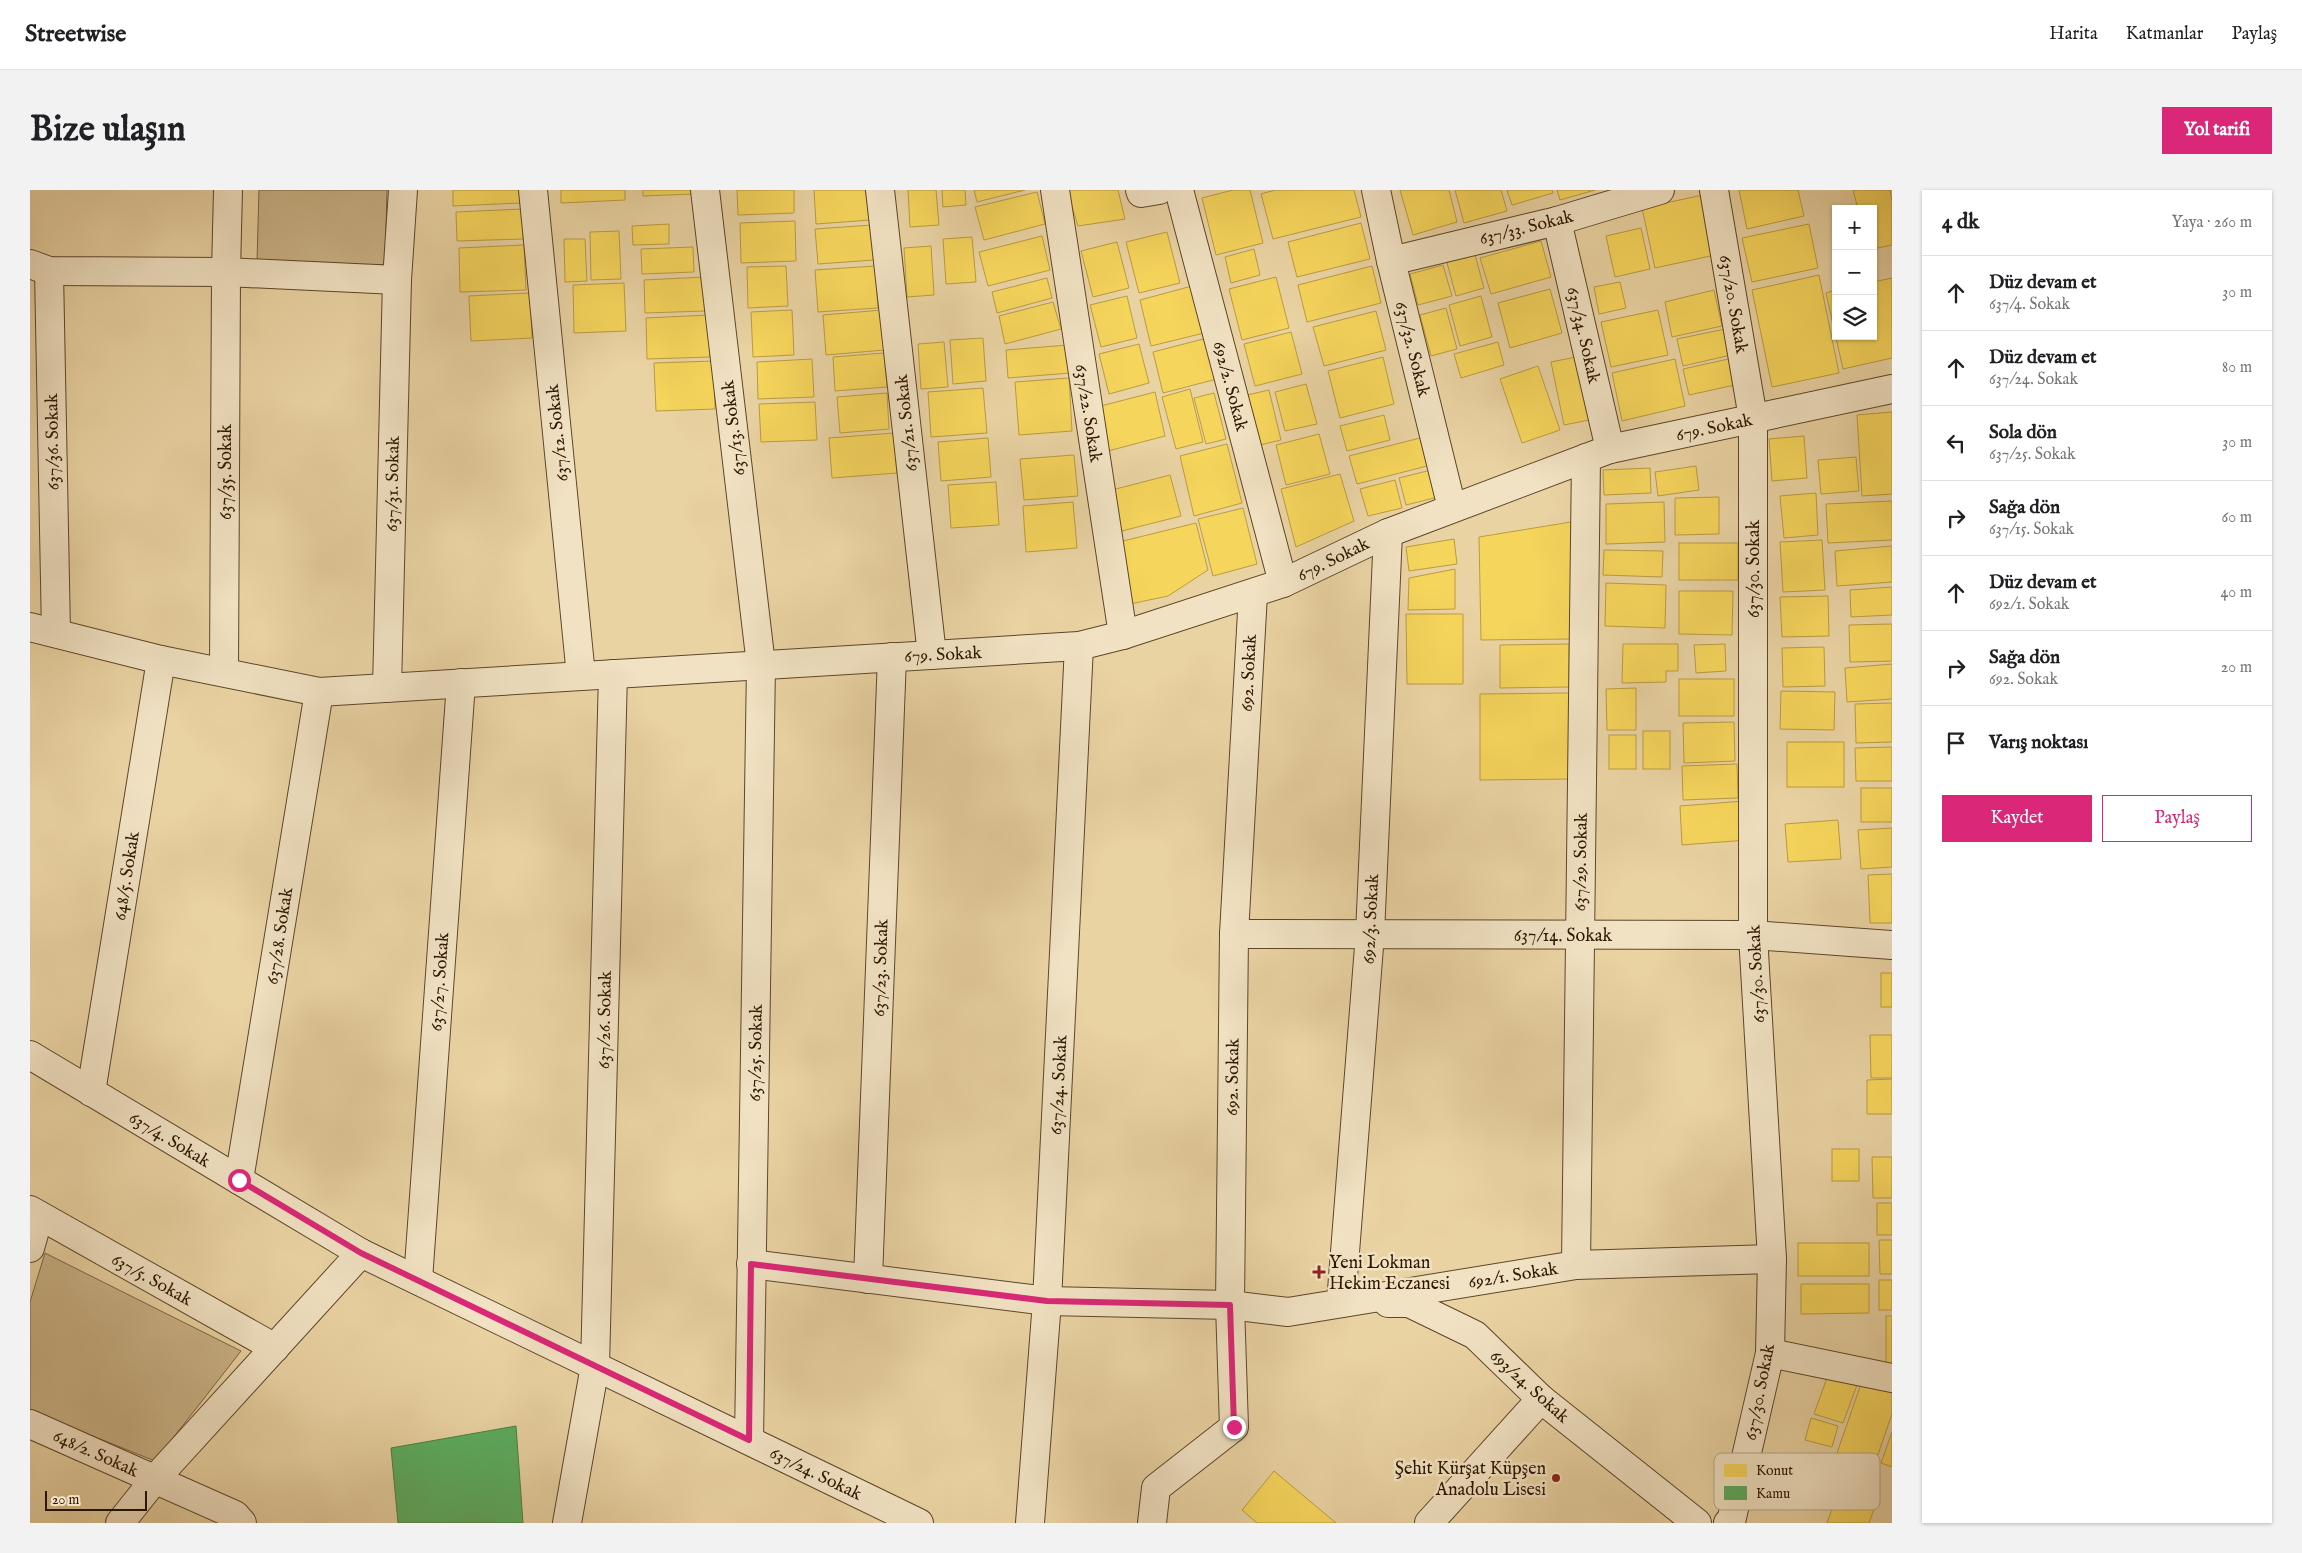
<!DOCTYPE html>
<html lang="tr">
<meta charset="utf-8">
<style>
:root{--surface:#fff;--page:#f2f2f2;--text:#202124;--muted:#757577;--line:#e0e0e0;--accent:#db2777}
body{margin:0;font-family:"IM FELL English",serif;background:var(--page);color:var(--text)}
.controls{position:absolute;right:15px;top:15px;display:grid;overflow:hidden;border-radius:0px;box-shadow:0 1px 4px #0004}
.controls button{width:45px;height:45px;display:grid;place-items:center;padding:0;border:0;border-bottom:1px solid var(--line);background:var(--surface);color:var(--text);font:25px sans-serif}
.scale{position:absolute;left:15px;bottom:12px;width:102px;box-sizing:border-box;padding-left:5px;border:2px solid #2e1700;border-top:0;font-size:14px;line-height:18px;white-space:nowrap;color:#2e1700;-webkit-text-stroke:4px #f1e2c3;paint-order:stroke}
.stop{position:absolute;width:15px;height:15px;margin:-11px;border:4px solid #db2777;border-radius:50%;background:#fff}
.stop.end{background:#db2777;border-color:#fff;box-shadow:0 1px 5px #0008}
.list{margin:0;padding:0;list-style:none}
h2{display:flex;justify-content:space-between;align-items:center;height:65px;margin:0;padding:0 20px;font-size:21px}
h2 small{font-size:16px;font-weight:400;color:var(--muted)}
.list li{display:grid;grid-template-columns:32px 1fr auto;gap:15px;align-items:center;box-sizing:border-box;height:75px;padding:0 20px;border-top:1px solid var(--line)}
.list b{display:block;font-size:19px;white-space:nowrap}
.list p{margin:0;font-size:16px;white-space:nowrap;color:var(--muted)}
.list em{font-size:16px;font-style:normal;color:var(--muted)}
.actions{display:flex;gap:10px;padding:15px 20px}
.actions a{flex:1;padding:11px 0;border:1px solid var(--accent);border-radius:0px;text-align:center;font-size:18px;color:var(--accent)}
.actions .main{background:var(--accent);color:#fff}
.icon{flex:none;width:28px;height:28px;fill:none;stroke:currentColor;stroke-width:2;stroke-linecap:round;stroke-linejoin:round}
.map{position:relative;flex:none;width:1862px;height:1333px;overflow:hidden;border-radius:0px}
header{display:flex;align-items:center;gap:30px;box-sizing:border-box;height:70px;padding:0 25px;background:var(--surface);border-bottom:1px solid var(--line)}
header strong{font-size:24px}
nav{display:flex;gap:28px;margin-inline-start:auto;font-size:18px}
.intro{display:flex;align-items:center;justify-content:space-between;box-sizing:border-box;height:120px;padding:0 30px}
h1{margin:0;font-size:35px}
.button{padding:12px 22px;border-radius:0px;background:var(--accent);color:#fff;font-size:18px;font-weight:700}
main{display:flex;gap:30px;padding:0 30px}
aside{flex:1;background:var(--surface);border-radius:0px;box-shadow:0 1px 4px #0004}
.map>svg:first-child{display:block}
</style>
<header>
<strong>Streetwise</strong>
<nav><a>Harita</a><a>Katmanlar</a><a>Paylaş</a></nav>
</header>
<div class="intro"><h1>Bize ulaşın</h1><a class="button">Yol tarifi</a></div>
<main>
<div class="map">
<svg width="1862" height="1333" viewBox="0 0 1862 1333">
<rect width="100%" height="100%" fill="#ead3a3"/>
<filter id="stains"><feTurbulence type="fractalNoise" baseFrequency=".004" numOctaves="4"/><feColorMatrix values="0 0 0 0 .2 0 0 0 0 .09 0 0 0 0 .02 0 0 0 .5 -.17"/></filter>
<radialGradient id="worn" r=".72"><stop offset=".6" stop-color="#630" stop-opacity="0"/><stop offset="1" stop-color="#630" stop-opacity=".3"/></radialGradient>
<!-- green -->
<g fill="#cab387" stroke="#7c6544">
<path d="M229,0h128l-2,75 -128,-3z"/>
<path d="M15,1063l196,98 -86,110 -125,-50v-109z"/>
</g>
<!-- homes -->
<g fill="#f6d55c" stroke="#ba9c40">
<path d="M423,0h67l1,13 -68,3z"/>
<path d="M531,0h64v10l-64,3z"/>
<path d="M613,0h50v4l-50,2z"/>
<path d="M707,0h57v23l-56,2z"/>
<path d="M784,0h54l2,30 -54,4z"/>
<path d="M878,0h28l3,35 -29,2z"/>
<path d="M912,0h23l1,15 -23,2z"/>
<path d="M944,0h51l-48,12z"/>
<path d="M1037,0h51l7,29 -47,7z"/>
<path d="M1203,0h17l13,53 -47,12 -14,-57z"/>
<path d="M1245,0h79l7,27 -88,22 -12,-45z"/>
<path d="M1370,0h49l8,32 -44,13z"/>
<path d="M1425,0h46l6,21 -43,12z"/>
<path d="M1477,0h45l1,3 -41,12z"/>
<path d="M1527,0h38l-35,10z"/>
<path d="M1709,0h59l6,26 -57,13z"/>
<path d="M1823,0h37l2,11v44l-19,4v-40h-15z"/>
<path d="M1007,2l8,32 -61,16 -9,-33z"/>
<path d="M1673,5l12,60 -60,13 -13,-60z"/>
<path d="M492,19l1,30 -66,2 -1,-29z"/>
<path d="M765,31l1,40 -55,2 -1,-40z"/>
<path d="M1331,33l9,36 -73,18 -9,-35z"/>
<path d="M639,34v20l-36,1 -1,-19z"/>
<path d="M1779,34l9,44 -66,14 -10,-44z"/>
<path d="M842,35l2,35 -56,4 -3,-35z"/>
<path d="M1611,38l9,41 -35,8 -9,-41z"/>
<path d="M589,41l2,48 -30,1 -1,-48z"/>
<path d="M1137,42l13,51 -41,10 -13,-51z"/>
<path d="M1012,46l8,34 -62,16 -9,-34z"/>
<path d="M942,47l4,45 -30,2 -3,-45z"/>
<path d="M534,49h21l2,42 -22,1z"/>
<path d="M1511,51l10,36 -60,17 -11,-36z"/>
<path d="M1087,52l12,46 -36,9 -12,-46z"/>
<path d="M494,55l2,45 -66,2 -1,-44z"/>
<path d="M901,56l3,49 -27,2 -3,-49z"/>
<path d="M663,57l1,25 -52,2 -1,-25z"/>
<path d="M1224,59l6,26 -29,8 -6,-26z"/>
<path d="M1444,61l10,37 -28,8 -10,-37z"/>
<path d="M1413,75l9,31 -34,9 -8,-31z"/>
<path d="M756,76l2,40 -40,2 -1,-41z"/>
<path d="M845,76l3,42 -60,4 -3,-42z"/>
<path d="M1342,76l9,37 -74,19 -9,-37z"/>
<path d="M1789,85l20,98 -67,14 -20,-97z"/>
<path d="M674,87l1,34 -60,2 -1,-33z"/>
<path d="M1246,87l13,51 -47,12 -13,-51z"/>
<path d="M1017,88l5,20 -55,15 -5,-21z"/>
<path d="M1862,88v80l-49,11 -17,-76 10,-3v46h37v-54z"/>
<path d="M1590,92l6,26 -27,6 -5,-27z"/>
<path d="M594,93l2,48 -52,2 -1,-48z"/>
<path d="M1162,96l12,47 -53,13 -11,-46z"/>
<path d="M1520,99l12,44 -52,15 -12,-45z"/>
<path d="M1684,100l8,36 -50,11 -7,-35z"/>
<path d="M500,103l2,45 -61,3 -2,-45z"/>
<path d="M1097,106l10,42 -36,9 -11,-42z"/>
<path d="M1451,106l11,41 -32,9 -11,-41z"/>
<path d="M1023,112l8,27 -56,15 -6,-28z"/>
<path d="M1416,118l11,41 -26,7 -11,-41z"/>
<path d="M762,120l2,45 -41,2 -2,-45z"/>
<path d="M852,120l3,40 -59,5 -3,-40z"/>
<path d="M1628,120l10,45 -57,12 -10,-45z"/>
<path d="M1346,121l10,39 -62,16 -11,-39z"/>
<path d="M679,125l1,42 -63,2 -1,-41z"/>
<path d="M1695,139l6,26 -48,11 -6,-27z"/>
<path d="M1261,142l11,42 -47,12 -11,-42z"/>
<path d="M953,148l3,43 -33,3 -3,-44z"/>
<path d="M1177,148l10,41 -54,14 -10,-41z"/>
<path d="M914,152l4,45 -27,2 -3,-45z"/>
<path d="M1468,152l6,23 -43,13 -7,-24z"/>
<path d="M1109,154l10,39 -40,11 -10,-40z"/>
<path d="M1038,155l2,28 -62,5 -2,-28z"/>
<path d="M854,163l3,34 -52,4 -2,-34z"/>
<path d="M1353,167l11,47 -54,14 -12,-47z"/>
<path d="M1546,167l13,63 -25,5 -13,-63z"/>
<path d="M1703,168l6,26 -50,11 -6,-26z"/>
<path d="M782,169l2,38 -56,2 -1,-37z"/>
<path d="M1645,169l10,47 -63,15 -10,-48z"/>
<path d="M684,171l1,48 -59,2 -2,-48z"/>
<path d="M1508,176l22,64 -38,13 -22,-64z"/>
<path d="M1039,188l3,53 -53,4 -4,-53z"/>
<path d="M1276,194l11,40 -32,7 -10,-39z"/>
<path d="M953,198l4,45 -56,4 -3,-45z"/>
<path d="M1160,199l13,53 -27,7 -14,-52z"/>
<path d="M1239,200l12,50 -21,5 -13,-50z"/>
<path d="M1125,202l10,44 -57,15 -11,-44z"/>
<path d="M857,203l2,36 -49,4 -3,-36z"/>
<path d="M1184,203l12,46 -20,5 -12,-46z"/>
<path d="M785,212l2,38 -56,2 -2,-38z"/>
<path d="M1862,222v82l-30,2 -5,-81z"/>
<path d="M1354,225l6,25 -43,11 -7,-25z"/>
<path d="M864,243l3,40 -65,5 -3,-40z"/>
<path d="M1289,244l11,40 -44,11 -10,-40z"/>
<path d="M1774,246l3,42 -35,3 -3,-42z"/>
<path d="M958,248l3,39 -50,4 -3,-39z"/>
<path d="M1390,248l7,28 -70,18 -8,-28z"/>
<path d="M1197,254l15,59 -48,13 -14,-60z"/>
<path d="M1044,265l4,41 -54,4 -4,-41z"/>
<path d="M1826,267l3,34 -38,3 -3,-34z"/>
<path d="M1666,276l3,24 -41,6 -3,-24z"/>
<path d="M1620,278l1,25 -47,2 -1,-25z"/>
<path d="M1401,280l7,27 -32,8 -7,-27z"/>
<path d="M1310,284l14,47 -58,26 -15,-58z"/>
<path d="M1140,285l11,41 -63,16 -10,-41z"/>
<path d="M1365,290l7,28 -34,8 -8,-27z"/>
<path d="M966,292l3,43 -48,3 -3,-43z"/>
<path d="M1786,303l2,42 -34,3 -4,-42z"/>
<path d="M1689,307v37l-44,1v-37z"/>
<path d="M1862,311v39l-64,3 -2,-39z"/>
<path d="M1043,312l4,46 -51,4 -3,-46z"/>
<path d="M1634,312l1,40 -59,2v-40z"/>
<path d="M1213,318l14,56 -44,12 -15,-57z"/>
<path d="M1541,332v117l-90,1 -2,-103z"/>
<path d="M1166,333l12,47 -40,26 -38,8 -15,-61z"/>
<path d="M1424,349l3,25 -48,7 -3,-24z"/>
<path d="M1792,350l3,50 -42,2 -3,-50z"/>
<rect x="1649" y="353" width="59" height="37"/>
<path d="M1862,356v36l-55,4 -2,-35z"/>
<path d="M1574,360l59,1 -1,26 -59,-2z"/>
<path d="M1425,379v40l-47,1 1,-32z"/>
<path d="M1576,393l60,2 -1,43 -60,-2z"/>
<path d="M1862,397v28l-41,2 -1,-27z"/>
<path d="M1649,401h54l-1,44 -53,-1z"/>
<path d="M1798,406l1,40 -47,1 -2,-40z"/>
<path d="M1376,424h57v70h-56z"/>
<path d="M1862,434v37l-42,1 -1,-37z"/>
<path d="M1539,454v43l-69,1v-43z"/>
<path d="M1593,454h55v27h-12v11l-44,1z"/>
<path d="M1695,454l1,27 -30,2 -2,-28z"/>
<path d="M1794,457l1,39 -42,1 -1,-39z"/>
<path d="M1862,474v35l-45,3 -2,-34z"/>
<rect x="1649" y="489" width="55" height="37"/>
<path d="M1606,498v42h-29l-1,-41z"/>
<path d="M1751,501l54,1 -1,38 -54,-1z"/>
<path d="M1539,503v86l-89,1v-86z"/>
<path d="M1862,513v39l-36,1 -1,-39z"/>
<path d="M1704,532l1,39 -51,2 -1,-40z"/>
<rect x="1613" y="541" width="27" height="38"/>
<rect x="1579" y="545" width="27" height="34"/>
<rect x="1757" y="552" width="57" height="45"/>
<path d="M1862,557v34h-36l-1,-33z"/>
<path d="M1707,574l1,34 -55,2 -1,-34z"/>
<rect x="1831" y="598" width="31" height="34"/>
<path d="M1714,611l3,39 -65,5 -2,-39z"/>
<path d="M1808,630l3,39 -53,3 -3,-38z"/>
<path d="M1862,638v39l-31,2 -3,-39z"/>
<path d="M1862,684v49h-22l-2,-48z"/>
<rect x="1851" y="783" width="11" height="34"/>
<path d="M1840,845h22v43h-21z"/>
<path d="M1862,889v35h-25v-34z"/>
<rect x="1802" y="959" width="27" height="32"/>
<path d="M1842,967h20v41h-19z"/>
<rect x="1847" y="1013" width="15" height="32"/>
<path d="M1849,1050h13v34h-12z"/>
<rect x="1768" y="1053" width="71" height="33"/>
<rect x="1849" y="1090" width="13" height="30"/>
<path d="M1771,1094h68v29l-68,1z"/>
<rect x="1856" y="1126" width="6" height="50"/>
<path d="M1798,1185l29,10 -14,38 -29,-9z"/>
<path d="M1832,1191l30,10v23l-18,52 -37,-13z"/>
<path d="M1781,1228l27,8 -6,21 -27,-7z"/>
<path d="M1862,1242v35l-11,-4z"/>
<path d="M1244,1281l62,52h-79l-15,-13z"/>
<path d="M1813,1289l37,14 -11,30h-42z"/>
</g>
<!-- public -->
<path fill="#5aae61" stroke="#4d8144" d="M486,1236l7,97h-125l-7,-75z"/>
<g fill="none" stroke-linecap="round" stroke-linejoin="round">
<defs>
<g id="minor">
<path d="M503,0l48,486"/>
<path d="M675,0l56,475 -12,775"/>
<path d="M850,0l52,465"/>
<path d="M1025,0l68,445"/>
<path d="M1110,0l1,3 18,-3"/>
<path d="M1149,0l104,393"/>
<path d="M1346,0l15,71 61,247"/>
<path d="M1684,0l39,228v517l19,324 -2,94 -39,169 -3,1"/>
<path d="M1527,31l53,228"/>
<path d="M1361,71l166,-40 103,-31"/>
<path d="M0,74l19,7 177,1 171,8"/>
<path d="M19,81l7,362"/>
<path d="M0,437l131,33 158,32 760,-46 44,-11 160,-52 105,-50 222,-84 282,-60"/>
<path d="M194,482l2,-400 2,-82"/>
<path d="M357,498l10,-408 6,-90"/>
<path d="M1204,744l519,1 139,10"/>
<path d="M0,865l331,198 558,270"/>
<path d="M61,902l70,-432"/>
<path d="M209,990l80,-488"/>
<path d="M0,1020l245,138"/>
<path d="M0,1058l9,-32"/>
<path d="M721,1074l296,37 183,4 58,7 288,-47 196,-6"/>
<path d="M1546,1075l10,-807"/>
<path d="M838,1089l24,-622"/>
<path d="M388,1090l43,-597"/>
<path d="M1311,1113l29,-369 18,-401"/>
<path d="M1358,1113h21l66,32 66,64 156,124"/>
<path d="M1740,1163l122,25"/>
<path d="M0,1234l205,91 7,8"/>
<path d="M90,1333l35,-44 206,-226"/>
<path d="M537,1333l28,-157 18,-692"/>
<path d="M1000,1333l17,-222 32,-655"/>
<path d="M1122,1333l4,-35 78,-61 -4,-122 4,-371 19,-340"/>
<path d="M1399,1333l112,-124"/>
</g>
</defs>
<!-- minor casing -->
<use href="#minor" stroke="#5d4629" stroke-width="30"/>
<!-- minor -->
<use href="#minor" stroke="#f1e2c3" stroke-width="28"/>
</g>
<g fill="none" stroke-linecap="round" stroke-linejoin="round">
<!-- route -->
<path stroke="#db2777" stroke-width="6" d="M209,990l122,73 388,187 2,-176 296,37 183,4 4,122"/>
</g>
<!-- markers -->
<g fill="#8f2418" stroke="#f1e2c3" stroke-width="2">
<path d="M1286.5 1074.5h5v5h5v5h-5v5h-5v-5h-5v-5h5z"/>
<circle cx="1526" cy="1288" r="5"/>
</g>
<g text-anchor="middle" stroke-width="5" stroke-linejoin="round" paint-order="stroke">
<!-- street labels -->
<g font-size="18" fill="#2e1700" stroke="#f1e2c3">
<text transform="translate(1496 37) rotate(-14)" y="6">637/33. Sokak</text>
<text transform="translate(1704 114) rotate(80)" y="6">637/20. Sokak</text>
<text transform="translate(1554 145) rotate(77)" y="6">637/34. Sokak</text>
<text transform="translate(1383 159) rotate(76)" y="6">637/32. Sokak</text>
<text transform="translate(1201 196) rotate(75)" y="6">692/2. Sokak</text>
<text transform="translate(1059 223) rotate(81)" y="6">637/22. Sokak</text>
<text transform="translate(876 233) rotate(-96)" y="6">637/21. Sokak</text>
<text transform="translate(1684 237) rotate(-12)" y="6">679. Sokak</text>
<text transform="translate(703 238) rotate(-97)" y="6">637/13. Sokak</text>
<text transform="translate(527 243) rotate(-96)" y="6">637/12. Sokak</text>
<text transform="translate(22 252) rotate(-91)" y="6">637/36. Sokak</text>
<text transform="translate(195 282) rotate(-90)" y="6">637/35. Sokak</text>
<text transform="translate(362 294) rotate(-89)" y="6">637/31. Sokak</text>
<text transform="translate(1303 369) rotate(-26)" y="6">679. Sokak</text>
<text transform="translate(1723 379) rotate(-90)" y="6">637/30. Sokak</text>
<text transform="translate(913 464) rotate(-3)" y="6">679. Sokak</text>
<text transform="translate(1218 483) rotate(-87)" y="6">692. Sokak</text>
<text transform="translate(1550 672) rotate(-89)" y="6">637/29. Sokak</text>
<text transform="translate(96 686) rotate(-81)" y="6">648/5. Sokak</text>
<text transform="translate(1340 729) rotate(-87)" y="6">692/3. Sokak</text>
<text x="1533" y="751">637/14. Sokak</text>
<text transform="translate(249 746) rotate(-81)" y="6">637/28. Sokak</text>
<text transform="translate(850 778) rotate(-88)" y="6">637/23. Sokak</text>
<text transform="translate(1726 784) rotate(-93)" y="6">637/30. Sokak</text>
<text transform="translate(409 792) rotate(-86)" y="6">637/27. Sokak</text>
<text transform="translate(574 830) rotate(-89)" y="6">637/26. Sokak</text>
<text transform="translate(725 863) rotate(-89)" y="6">637/25. Sokak</text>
<text transform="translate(1202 887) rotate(-89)" y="6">692. Sokak</text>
<text transform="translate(1028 895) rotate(-87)" y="6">637/24. Sokak</text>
<text transform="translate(140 949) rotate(31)" y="6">637/4. Sokak</text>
<text transform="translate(1483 1085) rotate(-9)" y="6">692/1. Sokak</text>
<text transform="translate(122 1089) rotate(29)" y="6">637/5. Sokak</text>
<text transform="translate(1500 1196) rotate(42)" y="6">693/24. Sokak</text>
<text transform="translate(1729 1202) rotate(-79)" y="6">637/30. Sokak</text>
<text transform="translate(66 1263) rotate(24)" y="6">648/2. Sokak</text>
<text transform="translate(786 1283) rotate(26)" y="6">637/24. Sokak</text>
</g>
<!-- poi labels -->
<g font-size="18" fill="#2e1700" stroke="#f1e2c3" text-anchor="start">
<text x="1299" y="1078">Yeni Lokman<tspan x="1299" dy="21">Hekim Eczanesi</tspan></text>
<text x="1516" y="1284" text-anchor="end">Şehit Kürşat Küpşen<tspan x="1516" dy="21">Anadolu Lisesi</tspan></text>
</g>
</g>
<!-- legend -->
<rect x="1684" y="1263" width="166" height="57" rx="8" fill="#f1e2c3" stroke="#b6a588" stroke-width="1"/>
<rect x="1694" y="1274" width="23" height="13" fill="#f6d55c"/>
<rect x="1694" y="1296" width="23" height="14" fill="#5aae61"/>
<g font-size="14" fill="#2e1700">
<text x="1726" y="1285">Konut</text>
<text x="1726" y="1308">Kamu</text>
</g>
<rect width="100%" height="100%" filter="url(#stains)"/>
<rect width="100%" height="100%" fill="url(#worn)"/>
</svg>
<div class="controls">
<button>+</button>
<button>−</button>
<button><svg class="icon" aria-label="layers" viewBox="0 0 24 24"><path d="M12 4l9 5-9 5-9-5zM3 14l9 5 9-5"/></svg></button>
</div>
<div class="scale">20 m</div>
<div class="stop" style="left:209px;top:990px"></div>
<div class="stop end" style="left:1204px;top:1237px"></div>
</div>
<aside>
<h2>4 dk<small>Yaya · 260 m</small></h2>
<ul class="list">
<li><svg class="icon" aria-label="ahead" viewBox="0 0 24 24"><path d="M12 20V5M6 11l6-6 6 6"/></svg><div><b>Düz devam et</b><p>637/4. Sokak</p></div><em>30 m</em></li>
<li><svg class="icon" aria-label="ahead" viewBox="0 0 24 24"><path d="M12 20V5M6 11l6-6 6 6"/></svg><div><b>Düz devam et</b><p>637/24. Sokak</p></div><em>80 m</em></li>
<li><svg class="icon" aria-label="left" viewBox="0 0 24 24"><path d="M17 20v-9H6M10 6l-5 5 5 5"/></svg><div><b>Sola dön</b><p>637/25. Sokak</p></div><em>30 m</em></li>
<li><svg class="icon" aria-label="right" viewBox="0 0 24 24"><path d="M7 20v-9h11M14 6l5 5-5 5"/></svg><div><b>Sağa dön</b><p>637/15. Sokak</p></div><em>60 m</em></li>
<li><svg class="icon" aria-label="ahead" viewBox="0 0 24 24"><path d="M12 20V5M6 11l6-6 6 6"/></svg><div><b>Düz devam et</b><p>692/1. Sokak</p></div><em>40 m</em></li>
<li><svg class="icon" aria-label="right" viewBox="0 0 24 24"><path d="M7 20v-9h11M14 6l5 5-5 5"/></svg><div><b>Sağa dön</b><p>692. Sokak</p></div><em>20 m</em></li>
<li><svg class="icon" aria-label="arrive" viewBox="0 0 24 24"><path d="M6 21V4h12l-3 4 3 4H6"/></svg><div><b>Varış noktası</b></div></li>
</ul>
<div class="actions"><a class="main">Kaydet</a><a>Paylaş</a></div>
</aside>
</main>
